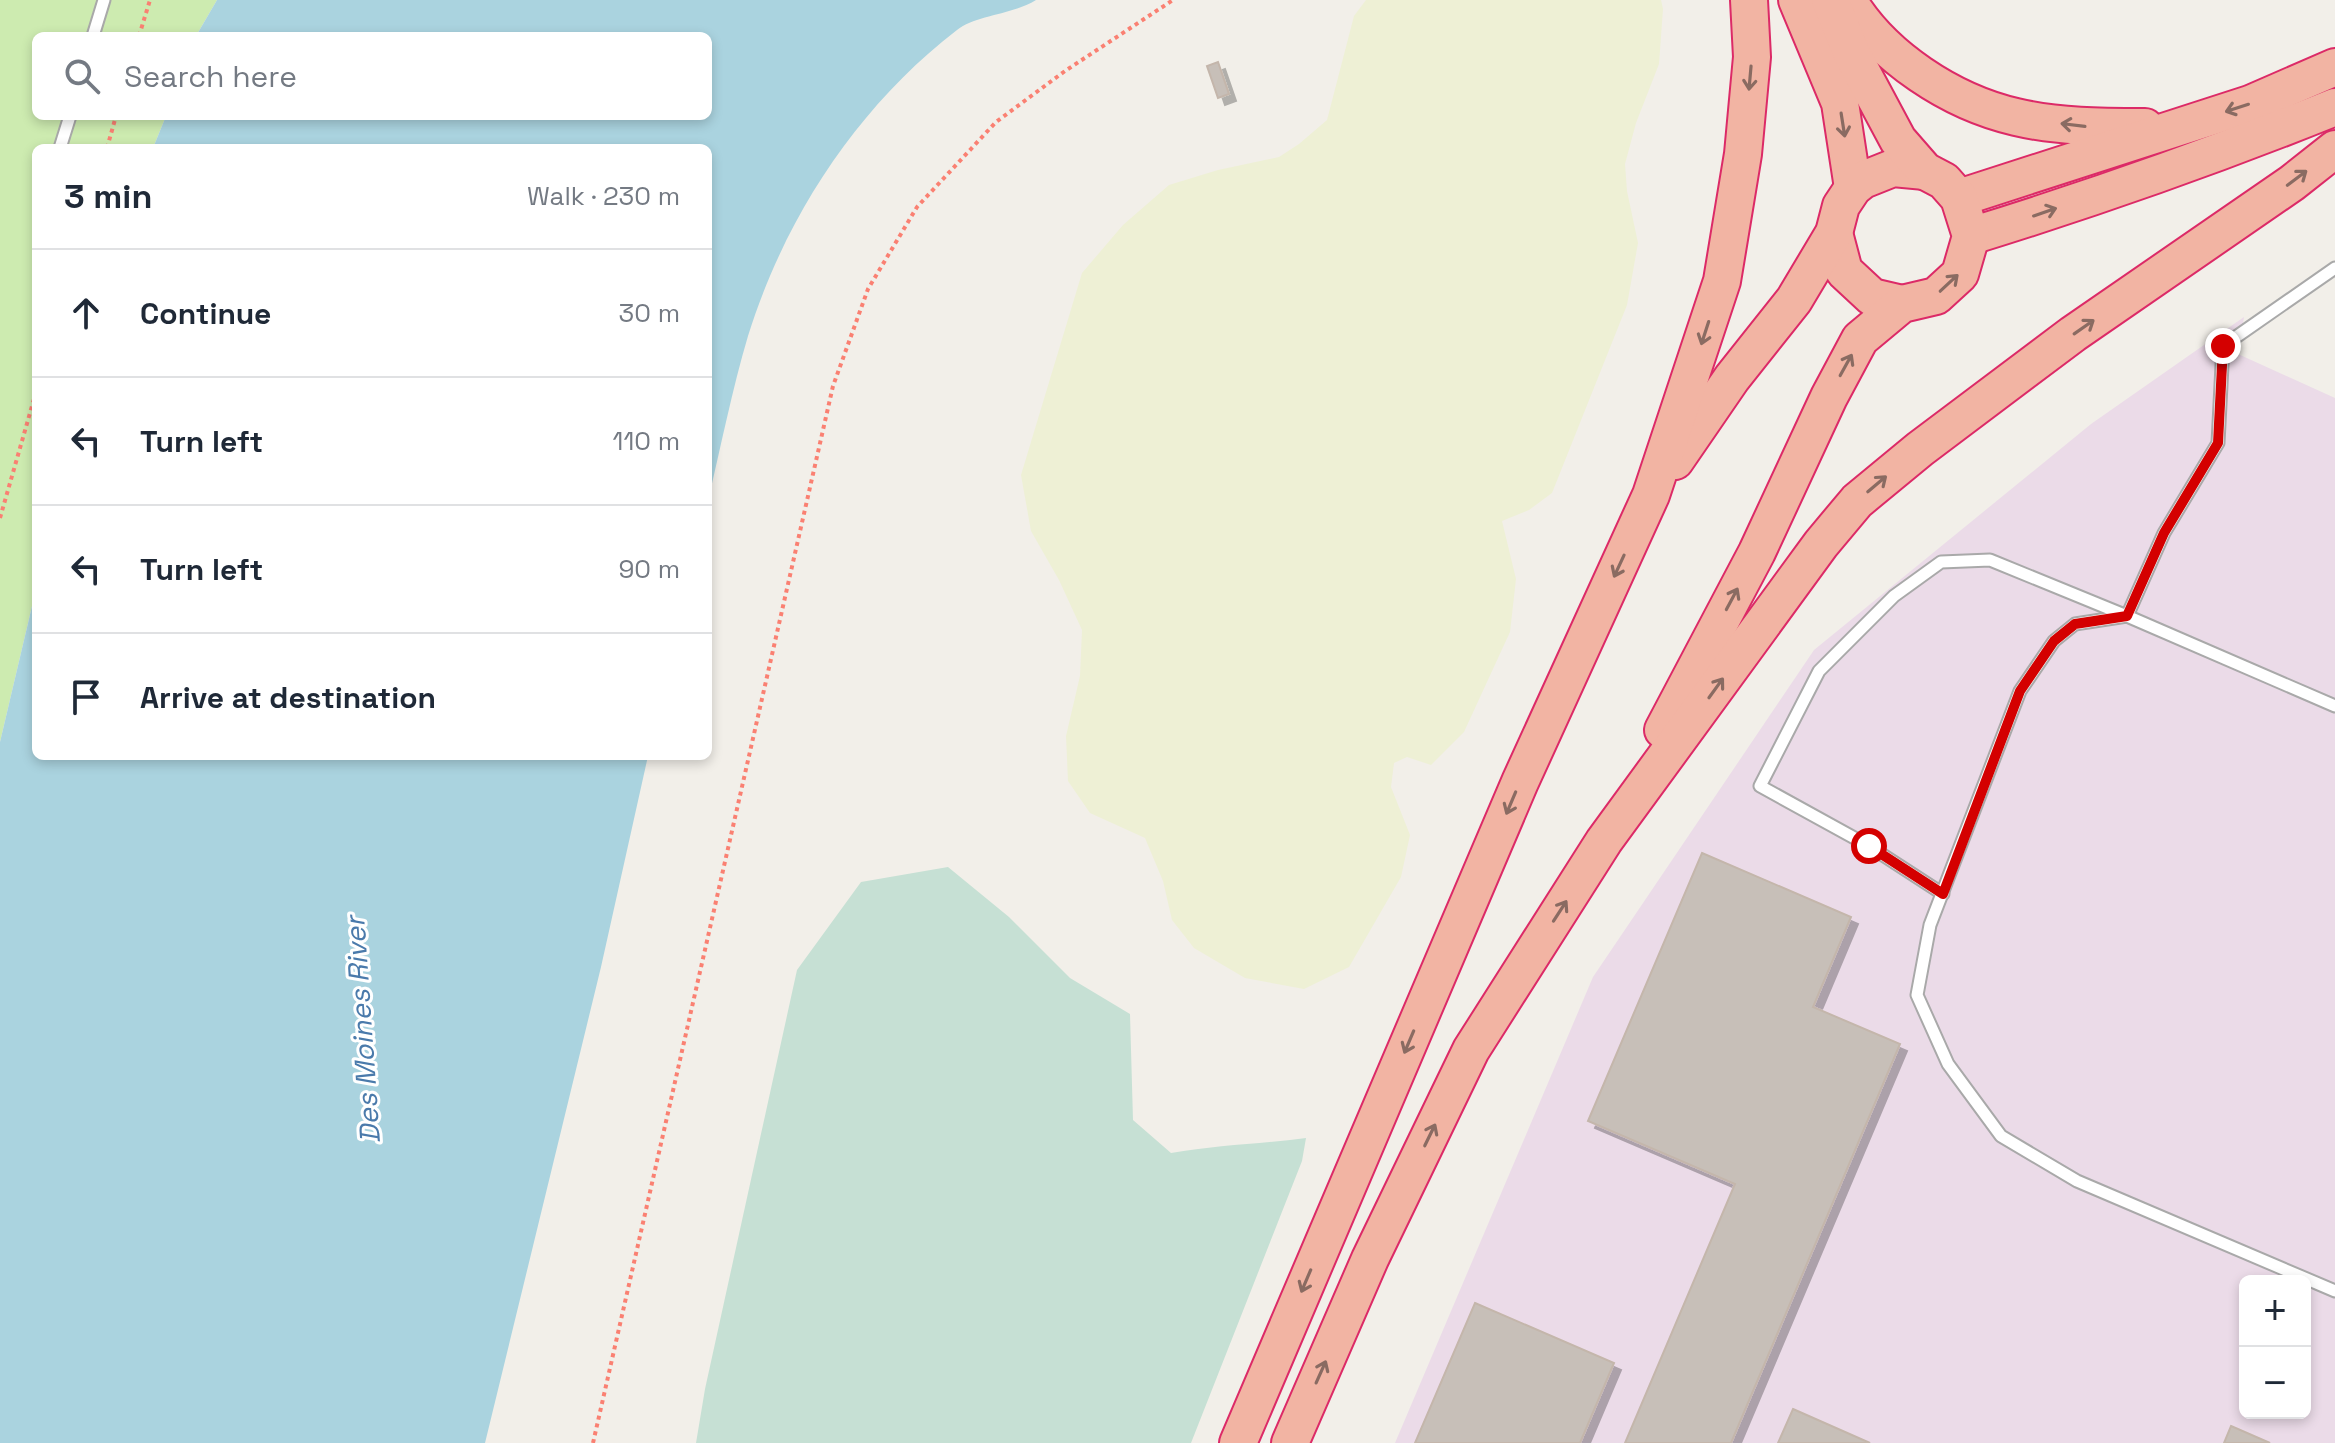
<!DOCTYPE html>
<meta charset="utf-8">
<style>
:root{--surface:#fff;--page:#f6f6f7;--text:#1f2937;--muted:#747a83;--line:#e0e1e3}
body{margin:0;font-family:"Space Grotesk",sans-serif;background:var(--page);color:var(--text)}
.controls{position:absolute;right:24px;bottom:24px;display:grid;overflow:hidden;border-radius:12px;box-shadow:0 4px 12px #0003}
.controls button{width:72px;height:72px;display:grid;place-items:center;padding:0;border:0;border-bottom:2px solid var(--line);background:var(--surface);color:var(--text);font:40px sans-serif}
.stop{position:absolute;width:24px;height:24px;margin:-18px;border:6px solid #d40000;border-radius:50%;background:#fff}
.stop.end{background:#d40000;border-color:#fff;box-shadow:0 2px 8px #0008}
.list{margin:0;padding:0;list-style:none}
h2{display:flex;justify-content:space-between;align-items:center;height:104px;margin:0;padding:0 32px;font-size:34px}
h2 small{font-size:26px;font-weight:400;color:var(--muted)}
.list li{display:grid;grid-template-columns:52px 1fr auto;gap:24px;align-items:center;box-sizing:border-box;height:128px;padding:0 32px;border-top:2px solid var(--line)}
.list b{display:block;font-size:30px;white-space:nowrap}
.list em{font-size:26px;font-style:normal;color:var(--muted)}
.icon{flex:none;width:44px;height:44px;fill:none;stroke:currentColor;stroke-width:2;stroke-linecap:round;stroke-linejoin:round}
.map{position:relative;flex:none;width:2335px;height:1443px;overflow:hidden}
.search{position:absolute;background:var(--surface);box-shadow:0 4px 12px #0003;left:32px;top:32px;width:680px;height:88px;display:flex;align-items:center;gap:20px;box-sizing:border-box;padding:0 28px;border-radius:12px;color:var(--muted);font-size:30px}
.panel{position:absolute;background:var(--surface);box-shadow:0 4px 12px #0003;left:32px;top:144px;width:680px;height:616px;border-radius:12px}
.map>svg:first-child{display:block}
</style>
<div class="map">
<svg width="2335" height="1443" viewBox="0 0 2335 1443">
<defs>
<filter id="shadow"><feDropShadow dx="7" dy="7" stdDeviation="0" flood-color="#0004"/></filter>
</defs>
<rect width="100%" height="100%" fill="#f2efe9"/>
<!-- industrial -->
<path fill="#ebdbe8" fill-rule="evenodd" d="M2244,317l-6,37 97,44v1045h-940l198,-466 221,-327 277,-226zM2245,1281h60v132h-60z"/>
<!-- farmland -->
<path fill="#eef0d5" d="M1366,0h295l2,9 -4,55 -23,59 -11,41 2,27 11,52 -11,62 -75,188 -23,17 -27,11 14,58 -6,53 -46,100 -33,33 -24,-8 -13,6 -3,24 19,48 -9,42 -52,90 -45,22 -59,-11 -51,-30 -22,-28 -9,-39 -18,-43 -55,-25 -22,-32 -2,-45 14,-60 2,-46 -23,-50 -28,-49 -10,-56 61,-202 41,-48 46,-40 49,-15 61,-13 20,-13 28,-24 27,-104z"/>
<!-- grass -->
<path fill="#cdebb0" d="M0,0h217l-21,36h-160v80h130l-13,32h-117v441l-36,153z"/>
<!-- wetland -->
<path fill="#c6e0d4" d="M948,867l61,50 61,61 60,36 3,106 38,33c45,-8 90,-9 135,-15l-4,23 -111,282h-495l9,-54 92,-419 64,-88z"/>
<!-- water -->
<g fill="#aad3df">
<path d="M217,0h819c-24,15 -60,15 -79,30 -99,76 -172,187 -209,306 -16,54 -27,110 -40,165v-353h-555l13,-32h542v-80h-512z"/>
<path d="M36,589v167h612l-47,211 -116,476h-485v-701z"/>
</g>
<!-- building -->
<g fill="#c7bfb8" stroke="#c4b6ab" stroke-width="2" filter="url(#shadow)">
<path d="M1218,62l11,32 -11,4 -11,-32z"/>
<path d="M1702,853l149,64 -38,90 87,37 -169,399h-106l110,-259 -147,-63z"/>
<path d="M1475,1303l139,60 -34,80h-165z"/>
<path d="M1793,1409l77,34h-92z"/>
<path d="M2231,1426l39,17h-46z"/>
</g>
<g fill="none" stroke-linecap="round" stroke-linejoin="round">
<defs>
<g id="service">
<path d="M93,36l11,-36"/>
<path d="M60,148l10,-32"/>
<path d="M2335,706l-208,-90 -52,8 -21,17 -34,50 -90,234 -13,70 31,69 53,72 76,45 258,110"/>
<path d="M1943,894l-74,-48 -109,-60 59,-115 75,-75 47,-34 49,-2 137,56 37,-83 54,-90 5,-97 112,-78"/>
</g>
<g id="trunk">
<path d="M1797,0l43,103 13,85"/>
<path d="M1848,0c34,57 103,102 168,117 42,10 86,10 129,10"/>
<path d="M1959,198l291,-94 85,-37"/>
<path d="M1834,233l10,38 28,26 30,7"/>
<path d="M1971,236c123,-38 245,-81 364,-129"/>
<path d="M1675,461l57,-83 62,-78 40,-67 7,-27 12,-18 10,-8 30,-12 32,3"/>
<path d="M1663,730l94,-178 72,-155 31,-58 42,-35 34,-8 24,-22 11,-38 -12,-38 -15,-17 -19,-10 -27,-31 -46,-86 -22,-54"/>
<path d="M1238,1443l282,-661 131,-287 71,-214 21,-127 9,-97 -3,-57"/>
<path d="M1290,1443l80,-184 101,-209 133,-209 217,-297 36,-43 63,-52 153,-115 219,-151 43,-34"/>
</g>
</defs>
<!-- service casing -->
<use href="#service" stroke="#a9a9a9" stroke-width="15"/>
<!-- trunk casing -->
<use href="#trunk" stroke="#dc2a67" stroke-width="40"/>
<!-- path -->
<g stroke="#fa8072" stroke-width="4" stroke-dasharray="4 4" stroke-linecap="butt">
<path d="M139,36l11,-36"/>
<path d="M107,148l9,-32"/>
<path d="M0,518l36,-126"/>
<path d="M593,1443l240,-1057 35,-97 49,-82 79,-85 69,-51 108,-71"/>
</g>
<!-- service -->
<use href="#service" stroke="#fff" stroke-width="11"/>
<!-- trunk -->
<use href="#trunk" stroke="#f2b4a3" stroke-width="36"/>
</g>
<!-- one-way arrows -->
<defs><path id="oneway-shaft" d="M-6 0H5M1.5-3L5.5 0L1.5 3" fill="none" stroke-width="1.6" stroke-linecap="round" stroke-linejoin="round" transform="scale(2)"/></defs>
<g stroke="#8a6b62">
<use href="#oneway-shaft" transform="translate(1750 78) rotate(95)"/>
<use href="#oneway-shaft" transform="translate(2237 108) rotate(162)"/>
<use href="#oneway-shaft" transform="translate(1843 125) rotate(81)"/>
<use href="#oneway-shaft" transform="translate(2073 125) rotate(-173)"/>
<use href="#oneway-shaft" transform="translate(2297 178) rotate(-37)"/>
<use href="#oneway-shaft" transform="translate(2045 212) rotate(-19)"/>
<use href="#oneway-shaft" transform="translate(1949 283) rotate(-43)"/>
<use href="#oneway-shaft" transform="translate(2084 327) rotate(-35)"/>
<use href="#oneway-shaft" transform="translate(1705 333) rotate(108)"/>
<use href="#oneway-shaft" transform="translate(1846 365) rotate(-61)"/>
<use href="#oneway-shaft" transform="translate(1877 484) rotate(-40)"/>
<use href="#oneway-shaft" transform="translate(1619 566) rotate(115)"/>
<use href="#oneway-shaft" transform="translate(1732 599) rotate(-62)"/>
<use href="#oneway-shaft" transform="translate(1716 688) rotate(-54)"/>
<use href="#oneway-shaft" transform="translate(1511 803) rotate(113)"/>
<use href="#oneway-shaft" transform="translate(1560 911) rotate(-57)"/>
<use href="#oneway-shaft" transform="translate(1409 1042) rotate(113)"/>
<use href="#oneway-shaft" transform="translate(1430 1135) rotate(-64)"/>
<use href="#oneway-shaft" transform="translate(1306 1281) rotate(113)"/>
<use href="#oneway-shaft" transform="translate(1321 1372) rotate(-66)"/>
</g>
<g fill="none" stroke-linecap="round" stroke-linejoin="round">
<!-- route -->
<path stroke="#d40000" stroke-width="10" d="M1869,846l74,48 77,-203 34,-50 21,-17 52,-8 37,-83 54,-90 5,-97"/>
</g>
<g text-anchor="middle" stroke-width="6" stroke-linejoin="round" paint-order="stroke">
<!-- water labels -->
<g font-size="28" font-style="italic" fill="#4a7aab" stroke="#fff">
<text transform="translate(362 1030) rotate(-94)" y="10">Des Moines River</text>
</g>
</g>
</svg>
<div class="controls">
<button>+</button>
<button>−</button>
</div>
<div class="stop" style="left:1869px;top:846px"></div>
<div class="stop end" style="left:2223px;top:346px"></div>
<div class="search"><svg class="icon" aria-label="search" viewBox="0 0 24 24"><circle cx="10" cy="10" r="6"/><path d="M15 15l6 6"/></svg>Search here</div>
<section class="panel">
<h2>3 min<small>Walk · 230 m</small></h2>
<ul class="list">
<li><svg class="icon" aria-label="ahead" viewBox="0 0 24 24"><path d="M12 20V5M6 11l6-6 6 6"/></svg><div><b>Continue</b></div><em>30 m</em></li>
<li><svg class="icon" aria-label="left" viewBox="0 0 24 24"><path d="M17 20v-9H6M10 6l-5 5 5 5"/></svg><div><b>Turn left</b></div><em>110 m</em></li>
<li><svg class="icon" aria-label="left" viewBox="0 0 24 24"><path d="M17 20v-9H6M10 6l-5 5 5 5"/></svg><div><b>Turn left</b></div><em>90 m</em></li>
<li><svg class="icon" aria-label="arrive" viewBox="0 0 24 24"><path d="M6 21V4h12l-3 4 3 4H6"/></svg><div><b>Arrive at destination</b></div></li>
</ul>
</section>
</div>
